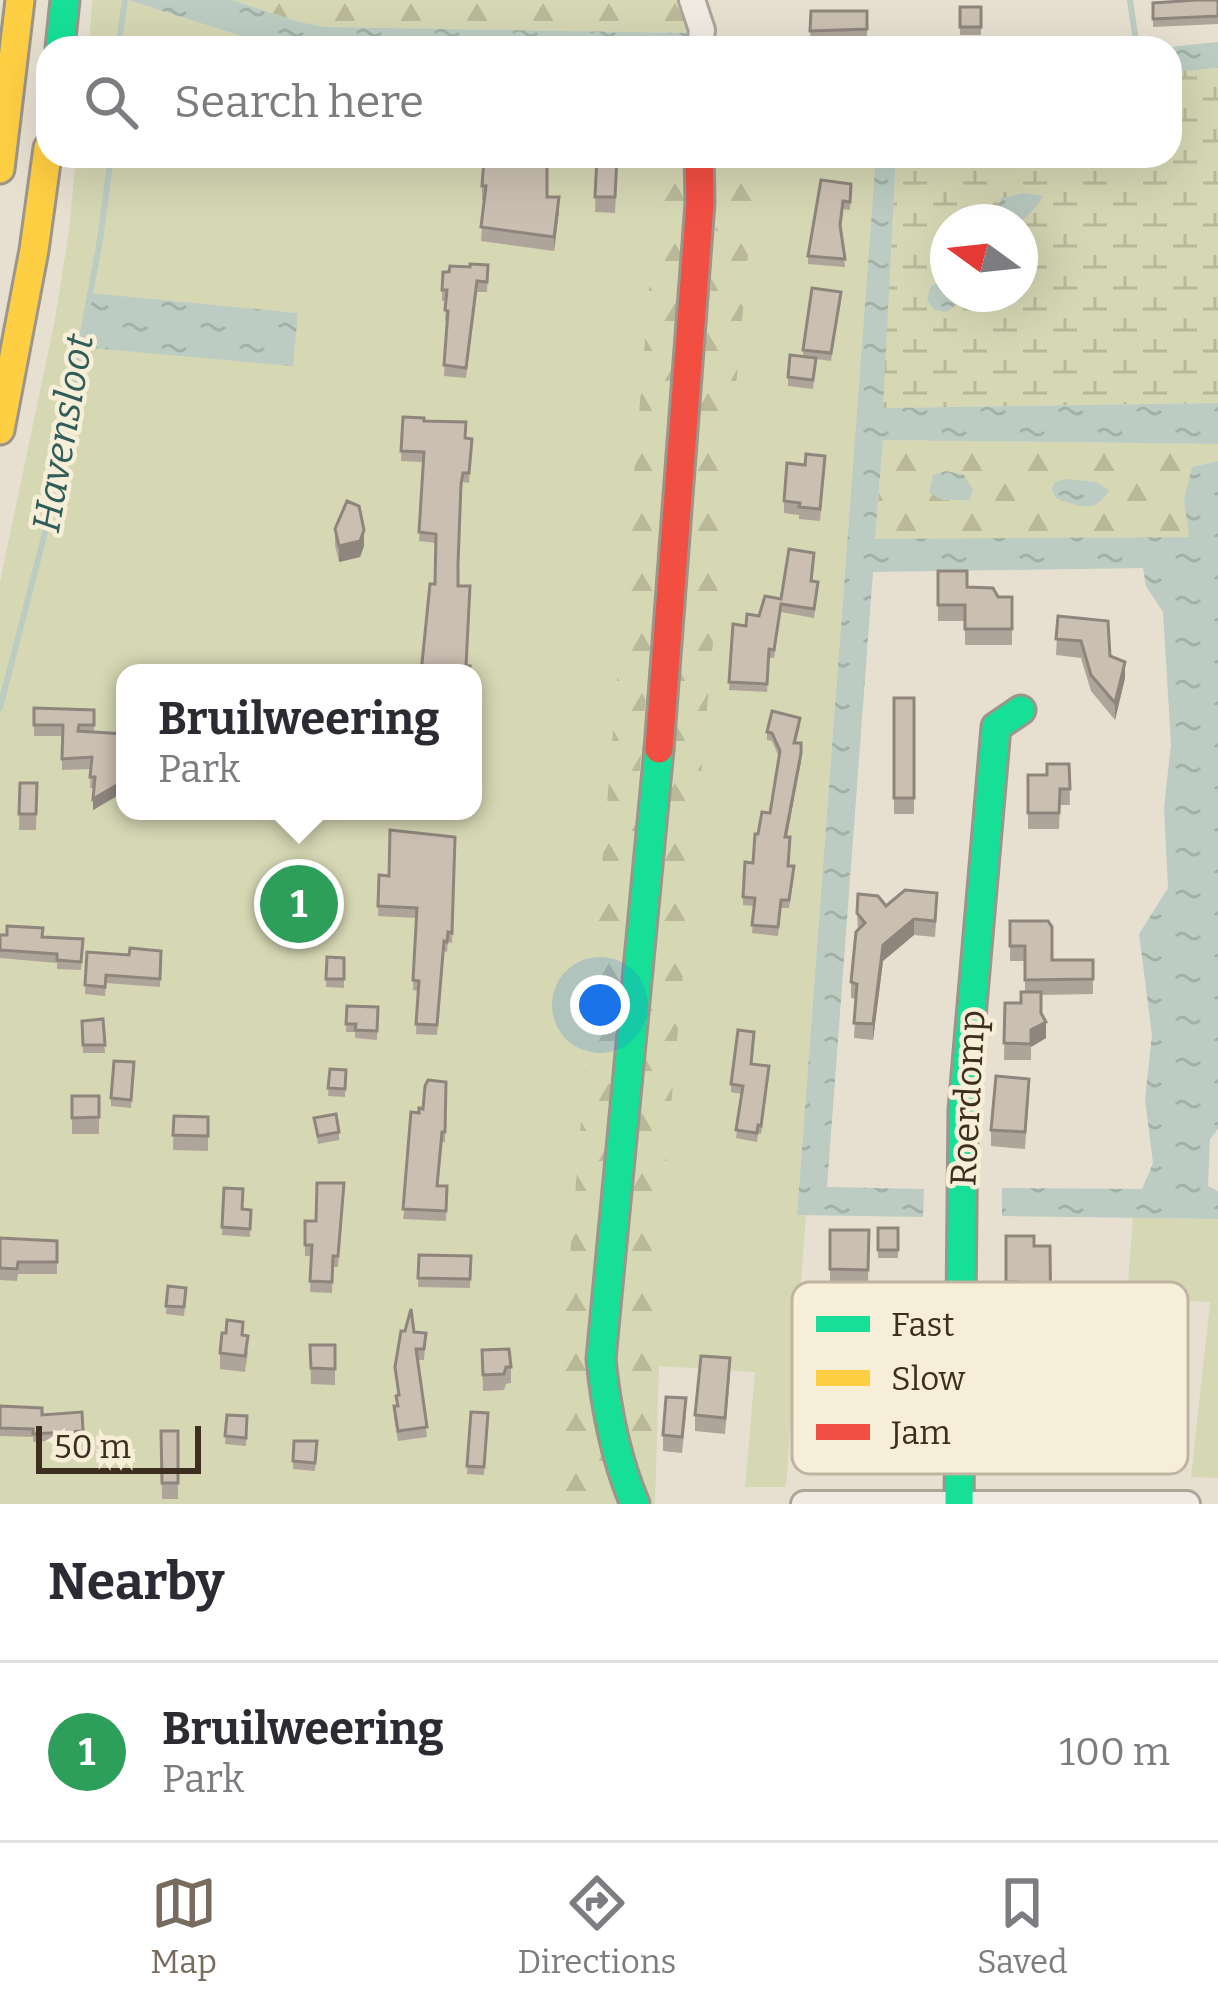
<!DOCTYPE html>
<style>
:root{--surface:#fff;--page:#f2f2f3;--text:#2b2b33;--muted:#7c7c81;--line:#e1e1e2;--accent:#786c5e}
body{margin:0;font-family:Bitter,serif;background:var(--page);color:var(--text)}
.compass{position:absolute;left:930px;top:204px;width:108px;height:108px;border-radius:50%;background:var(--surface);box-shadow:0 12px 48px #0002;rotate:285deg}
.scale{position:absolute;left:36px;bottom:30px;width:165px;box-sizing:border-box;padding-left:12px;border:6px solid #3d2e20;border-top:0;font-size:33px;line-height:42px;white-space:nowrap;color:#3d2e20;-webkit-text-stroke:9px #f7eed8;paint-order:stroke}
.you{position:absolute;left:600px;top:1005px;width:42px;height:42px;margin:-30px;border:9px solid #fff;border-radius:50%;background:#1a73e8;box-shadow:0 0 0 18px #1a73e833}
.badge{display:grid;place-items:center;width:78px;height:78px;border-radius:50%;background:var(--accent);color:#fff;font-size:39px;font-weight:700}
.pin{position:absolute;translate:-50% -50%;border:6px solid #fff;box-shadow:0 3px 12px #0006}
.popup{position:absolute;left:116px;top:664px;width:366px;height:156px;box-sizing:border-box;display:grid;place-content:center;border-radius:24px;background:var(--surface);filter:drop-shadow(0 3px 9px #0005);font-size:39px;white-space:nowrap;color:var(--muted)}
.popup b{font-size:45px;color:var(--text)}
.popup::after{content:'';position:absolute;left:50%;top:100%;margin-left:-24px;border:24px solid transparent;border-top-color:var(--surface)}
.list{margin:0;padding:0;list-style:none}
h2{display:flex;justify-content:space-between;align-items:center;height:156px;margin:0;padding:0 48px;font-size:51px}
h2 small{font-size:39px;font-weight:400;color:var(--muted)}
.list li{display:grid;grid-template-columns:78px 1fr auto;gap:36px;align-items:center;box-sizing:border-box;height:180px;padding:0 48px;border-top:3px solid var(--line)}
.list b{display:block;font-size:45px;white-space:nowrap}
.list p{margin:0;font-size:39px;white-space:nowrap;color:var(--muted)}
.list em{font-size:39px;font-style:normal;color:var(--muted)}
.icon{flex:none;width:66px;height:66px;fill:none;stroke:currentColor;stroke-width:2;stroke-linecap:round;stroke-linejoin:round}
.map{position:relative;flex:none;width:1218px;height:1504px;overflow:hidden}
.search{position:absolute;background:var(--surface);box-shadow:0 12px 48px #0002;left:36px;right:36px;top:36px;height:132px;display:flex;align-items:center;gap:30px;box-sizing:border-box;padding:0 42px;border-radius:36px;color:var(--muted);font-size:45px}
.sheet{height:336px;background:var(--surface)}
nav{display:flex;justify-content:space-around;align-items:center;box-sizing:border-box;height:168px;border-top:3px solid var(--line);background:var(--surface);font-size:33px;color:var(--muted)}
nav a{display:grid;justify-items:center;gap:6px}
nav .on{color:var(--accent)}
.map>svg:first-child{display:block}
</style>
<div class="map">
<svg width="1218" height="1504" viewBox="0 0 1218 1504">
<defs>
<pattern id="forest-firs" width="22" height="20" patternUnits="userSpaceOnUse" patternTransform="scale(3)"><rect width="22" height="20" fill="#d6d7b3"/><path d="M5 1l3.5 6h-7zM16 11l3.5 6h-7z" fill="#b9b99a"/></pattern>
<pattern id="wetland-marsh" width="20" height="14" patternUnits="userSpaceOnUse" patternTransform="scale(3)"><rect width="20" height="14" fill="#d6d7b3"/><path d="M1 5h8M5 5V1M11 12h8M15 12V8" fill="none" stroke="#b9b99a"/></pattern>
<pattern id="water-ripples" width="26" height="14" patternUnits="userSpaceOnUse" patternTransform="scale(3)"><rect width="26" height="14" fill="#bcccc2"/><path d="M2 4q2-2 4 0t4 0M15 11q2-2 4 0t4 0" fill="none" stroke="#a2b0a6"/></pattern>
</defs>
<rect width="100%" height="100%" fill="#e7e0d1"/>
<!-- green -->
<g fill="#d6d7b3" fill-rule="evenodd">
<path d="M92,0h36l151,48h-190z"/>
<path d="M76,156h584l-110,1342 73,3 -29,-169 96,-1176h32l-101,1164 4,94 27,68 1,-116 10,-170 94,-1040h119l-79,1058 9,1 -20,272h-41l10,-115 -96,-6 -4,138h-655v-922l55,-263 14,-88zM90,294l208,19 -5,52 -212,-18zM125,673h348v138h-348z"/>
<path d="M1133,1218l85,1v259l-27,-1 19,-175 -83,-5z"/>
</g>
<!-- forest -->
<g fill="url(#forest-firs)">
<path d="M232,0h465l-4,33 -367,-6 -27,-5z"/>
<path d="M660,156h30l-96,1176 31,169 -75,-2z"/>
<path d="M722,156h35l-94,1040 -10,170 -1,120 -27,-72 -4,-94z"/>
<path d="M883,440l335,4v17l-26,6 -8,32 6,38 -315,3z"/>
</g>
<!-- wetland -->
<path fill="url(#wetland-marsh)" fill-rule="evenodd" d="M1218,68v335l-336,5 14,-252h274v-84zM1042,196l-10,17 -14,9 2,72h-62l1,4 -32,-5 14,-12h7v-59h60l-2,-1z"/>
<!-- water -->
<g fill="url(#water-ripples)">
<path d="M128,0h104l67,22 27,5 367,6 -1,15h-413z"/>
<path d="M1218,42v26l-48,4v-24h-10z"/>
<path d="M876,156h20l-13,252 335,-5v41l-335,-4 -8,99 314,-2 -5,-38 8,-32 26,-6v668l-8,10 -2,47 10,5v28l-216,-3v-28l140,1 11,-26 -8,-64 7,-64 -13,-101 29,-46 -4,-80 7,-64 -8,-132 -17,-26 -3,-18 -270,4 -46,615 97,2 -1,28 -126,-2z"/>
<path d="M1024,193l19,3c-10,16 -16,27 -37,25l-8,-14 4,-9z"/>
<path d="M941,280l7,1v13h10l-1,10 -10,8 -13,-2 -7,-10 3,-13z"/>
<path d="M90,293l208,20 -5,53 -213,-19z"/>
<path d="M946,471l18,4 9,15 -4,10h-26l-14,-7 4,-18z"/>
<path d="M1067,479l29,3 13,8c-13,25 -31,16 -53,8l-4,-9 3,-7z"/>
</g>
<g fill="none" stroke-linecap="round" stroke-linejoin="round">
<!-- stream -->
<g stroke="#bcccc2" stroke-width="6">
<path d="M1130,0l7,48"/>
<path d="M118,48l7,-48"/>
<path d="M0,708l50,-195 50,-273 11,-84"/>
</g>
<defs>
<g id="street">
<path d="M692,0l10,30 -2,18"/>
<path d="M804,1504h383"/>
</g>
<g id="fast">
<path d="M60,48l5,-48"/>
<path d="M959,1502l4,-392 33,-383 25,-17"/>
<path d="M635,1504c-20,-47 -29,-95 -34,-145l58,-610"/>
</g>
<g id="slow">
<path d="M0,169l20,-169"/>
<path d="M0,430l34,-180 14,-102"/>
</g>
<path id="jam" d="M659,749l41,-546 -1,-47"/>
</defs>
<!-- street casing -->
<use href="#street" stroke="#ada599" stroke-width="30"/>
<!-- fast casing -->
<use href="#fast" stroke="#9c958a" stroke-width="33"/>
<!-- slow casing -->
<use href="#slow" stroke="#9c958a" stroke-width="33"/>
<!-- jam casing -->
<use href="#jam" stroke="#9c958a" stroke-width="33"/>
<!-- street -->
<use href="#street" stroke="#efebe3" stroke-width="24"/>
<!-- fast -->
<use href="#fast" stroke="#16e098" stroke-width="27"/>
<!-- slow -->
<use href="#slow" stroke="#ffcf43" stroke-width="27"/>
<!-- jam -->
<use href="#jam" stroke="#f24e42" stroke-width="27"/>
</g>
<!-- wall -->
<g fill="#afa499">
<path d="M1218,0v24l-65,3v-24z"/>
<rect x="960" y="7" width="21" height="28"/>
<path d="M811,11h56v27l-57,1z"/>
<path d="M597,156h21l-3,57 -20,-1z"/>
<path d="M816,156h40l-1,4z"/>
<path d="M518,164l41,47 -5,40 -73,-10 3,-41h-2v-14z"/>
<path d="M851,184l-1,26 -7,-1 -2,20 4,38 -37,-3v-8z"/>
<path d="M488,265l-1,27h-10l-11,86 -22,-2 3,-55h-2l1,-20h-4v-11l7,-18z"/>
<path d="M841,301l-10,60 -15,-2 -3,30 -25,-3v-9l15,-21v-6z"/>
<path d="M403,417l21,1v3l42,1v16l6,1 -3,44 -6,-1 -2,12 -3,76v16h12l-4,80h4v7h-49l9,-89h5l1,-41 -17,-2 4,-79 -22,-1z"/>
<path d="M825,468l-5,53 -21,-2v-4l-15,-2v-12z"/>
<path d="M335,529l29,17 -4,11 -21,5 -4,-17z"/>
<path d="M814,561l-2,20 6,9 -4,28 -33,-6 -7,46h-5l-2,34 -38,-2 4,-66 13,2 35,-27z"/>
<path d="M938,571l29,16 31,10h14v48h-47v-24h-27z"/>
<path d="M1058,616l67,62 -10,42 -24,-29 -10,-33 -25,-3z"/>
<rect x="894" y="698" width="20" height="116"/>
<path d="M34,708l60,2v22l31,2 -3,59 -29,17 1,-22h-4l1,-19 -29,1v-34h-28z"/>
<path d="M800,726l-4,17 5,18 -14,76 2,29 5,9 -5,33h-8l-3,28 -26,-3 2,-27 -11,-1v-8l10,-34 5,-29 12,-21 9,-56 -7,-16 -5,-1v-8z"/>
<path d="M1069,764l1,41h-10l-1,24h-31v-54h19z"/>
<path d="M20,783h17l-1,47h-17z"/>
<path d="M455,837l-3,106 -4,-1 -1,10 -3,-1 -7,84 -21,-1 2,-43 -5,-1 3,-72 -38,-2 1,-41 10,1z"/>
<path d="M886,906l51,3 -2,28 -21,-2 -31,26 -10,79 -19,-2 2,-39 -5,-1v-16l7,-52 -1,-17z"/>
<path d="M1010,921l42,39h41v34l-52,1v18l5,25 -15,9v13h-27l1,-57h16l4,-11v-31h-15z"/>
<path d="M0,935l83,4 -2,31 -24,-1v-6l-57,-5z"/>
<path d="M161,951l-1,36 -54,-4 -1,13 -20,-2 2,-42 42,3z"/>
<path d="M327,957l17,1v30l-18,-1z"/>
<path d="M347,1006l31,1 -1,33 -22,-2v-6h-9z"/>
<path d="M103,1019l2,34h-22l-1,-32z"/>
<path d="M752,1064l17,10 -8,60 -3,-1 -1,9 -21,-4 6,-44 -11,-2v-8z"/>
<path d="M330,1069l16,1 -1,27 -17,-1z"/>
<path d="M134,1070l-3,38 -20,-2v-8z"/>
<path d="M446,1082l-1,60h-3l-4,44h9l-1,35 -43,-2 16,-106z"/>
<rect x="72" y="1096" width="27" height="38"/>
<path d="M1029,1096l-4,53 -34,-3v-16z"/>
<path d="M174,1116l34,1v34l-35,-1z"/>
<path d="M314,1118l25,14v8l-21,4z"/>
<path d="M224,1188l18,21 9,1 -1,27 -28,-2z"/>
<path d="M344,1194l-6,73h-5l-1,26 -22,-1 1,-36h-6v-35h11z"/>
<rect x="878" y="1228" width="20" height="30"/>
<path d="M830,1230h39l-1,56 -38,-1z"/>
<path d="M1006,1236l28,10 16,40h2l-1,57h-18l-1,39 -41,1 -2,-57h28v-28h-11z"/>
<path d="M0,1238l57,3v33h-39l-1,7 -17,-1z"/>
<path d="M419,1255l52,1 -1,32 -52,-1z"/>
<path d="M168,1286l18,10 -2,20 -18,-2z"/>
<path d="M826,1311l13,1v40l-27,1v-4h-11v-17z"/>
<path d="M1128,1313l-3,54 -19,-1v-17z"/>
<path d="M873,1315l33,12 20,13h10v43h-32v-10h-8v-15h-23z"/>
<path d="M414,1332l12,1 -2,27h-6l9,77 -29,4 -4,-24v-11h2v-10h2l-3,-29z"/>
<path d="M243,1335l5,17 -3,20 -25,-3v-16z"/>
<path d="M310,1345h25v40l-24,-1z"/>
<path d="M482,1350l29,17v16l-5,1 -2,6 -21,1z"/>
<path d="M730,1375l-5,59 -30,-3v-16z"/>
<path d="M1145,1398l-4,61 -25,-3v-18h-9v-17z"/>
<path d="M1049,1400v36h-11v14h-35v-9l-22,-13v-17l32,1z"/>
<path d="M847,1402h23v28l-23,1z"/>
<path d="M0,1406l42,9 40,-3 1,27 -50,3v-5l-33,-1z"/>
<path d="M889,1406l37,51v16h-22l-1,-11 -13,-1z"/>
<path d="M471,1412l17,1 -4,62 -17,-1z"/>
<path d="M227,1415l20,1 -1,30 -21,-2z"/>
<path d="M686,1415l-4,38 -19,-2v-16z"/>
<path d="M161,1431h17v68h-16z"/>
<path d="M294,1441h23l-2,30 -22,-2z"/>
</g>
<!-- shaded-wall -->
<g fill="#8e867d">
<path d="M559,197v14l-5,40v-14z"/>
<path d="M364,530v16l-4,11 -21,5v-16z"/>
<path d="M1125,662v16l-10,42v-17z"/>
<path d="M125,749l-3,44 -29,17v-11z"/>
<path d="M801,753v8l-16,84v-8z"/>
<path d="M914,919v16l-31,26 -10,79v-16l10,-79z"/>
<path d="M1046,1022v16l-15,9v-17z"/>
</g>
<!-- building -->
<g fill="#cbbfb2" stroke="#8e867d" stroke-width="3">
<path d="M1197,0h21v16l-65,3v-16z"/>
<rect x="960" y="7" width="21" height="20"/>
<path d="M811,11h56v18l-57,2z"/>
<path d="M597,156h20l-2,41h-20z"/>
<path d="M484,159l34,2v3h29v33h12l-5,40 -73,-10 5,-41h-4z"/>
<path d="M821,180l30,4 -1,18 -7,-1 -3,24 5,34 -37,-3z"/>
<path d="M470,264l18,1 -1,17 -10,-1 -11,87 -22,-3 4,-54 -3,-1 2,-20h-5l1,-18h6l1,-6 20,1z"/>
<path d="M812,288l29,4 -10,61 -28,-3z"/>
<path d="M790,355l26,3 -3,22 -25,-3z"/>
<path d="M403,417l21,1v3l42,1 -1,16 7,1 -3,34h-6l-2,11 -3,80v22h12l-4,80h4l-1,7h-48l9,-89h5l1,-50 -17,-2 5,-80 -23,-1z"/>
<path d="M806,454l19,2 -5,53 -21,-2 1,-4 -16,-2 3,-38 18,2z"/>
<path d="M347,501l12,5 5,24 -4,11 -21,5 -4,-17z"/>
<path d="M789,549l25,4 -3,28 7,1 -4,27 -33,-5 -7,46 -5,-1 -2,35 -38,-2 4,-58 13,2 1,-12 12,2 6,-20 16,3z"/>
<path d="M938,571h29v16l26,1 5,9h14v32h-47v-24h-27z"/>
<path d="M1058,616l50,5 2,35 15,6 -10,41 -24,-28 -10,-34 -25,-2z"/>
<rect x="894" y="698" width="20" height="100"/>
<path d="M34,708l60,2v15h-15l-1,6 47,3 -3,48 -29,17 2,-22h-5l2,-20 -30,2 1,-34h-29z"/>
<path d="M772,711l28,7 -6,25h7v10l-16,84h5l-2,29h6l-5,34h-8l-3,27 -26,-2 3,-27 -12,-1 2,-35 8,1 2,-29h3l4,-22 8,1 10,-62 -8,-18 -5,-1z"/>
<path d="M1047,764h22l1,25h-10l-1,24h-31v-38h19z"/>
<path d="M20,783h17l-1,31h-17z"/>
<path d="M390,830l65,7 -3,96 -4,-1 -1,10 -3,-1 -7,84 -21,-1 3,-43 -6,-1 4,-72 -39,-2 1,-31 10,1z"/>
<path d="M905,890l32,3 -2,28 -21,-2 -31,26 -10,79 -19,-1 3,-39 -6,-2 5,-50 9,-9 -8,-10 1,-19 20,2 8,10z"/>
<path d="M1010,921h38l4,6v33h41v19l-68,1v-34h-15z"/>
<path d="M7,926l36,2 -1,9 41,2 -2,23 -24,-2v-6l-57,-4v-15h7z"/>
<path d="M130,948l31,3 -1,28 -54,-4 -1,12 -20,-2 2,-33 42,3z"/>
<path d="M327,957l17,1v21h-18z"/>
<path d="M1021,992h20v21l5,9 -15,8v14l-27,-1 1,-40h16z"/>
<path d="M347,1006l31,1 -1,24 -22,-1 1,-6h-10z"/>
<path d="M103,1019l2,26h-22l-1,-24z"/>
<path d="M738,1030l16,2 -3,32 18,2 -8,60 -3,-1 -1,8 -21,-3 7,-44 -12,-2z"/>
<path d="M114,1061l20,1 -3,38 -20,-2z"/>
<path d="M330,1069l16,1 -1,19 -17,-1z"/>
<path d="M996,1076l33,3 -4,53 -34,-2z"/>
<path d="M428,1080l18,2 -1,50h-3l-5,54h10l-1,25 -43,-2 8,-97 8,1v-5l4,1 2,-23z"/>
<path d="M72,1096h27v21l-27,1z"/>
<path d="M336,1114l3,18 -21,4 -4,-18z"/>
<path d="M174,1116l34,1v19l-35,-1z"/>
<path d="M317,1183h27l-6,73h-5l-1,26 -22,-1 2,-36h-7v-24h11z"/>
<path d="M224,1188l19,1 -1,20 9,1 -1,19 -28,-2z"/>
<rect x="878" y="1228" width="20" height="22"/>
<path d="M830,1230h39l-1,40 -38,-1z"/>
<path d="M1006,1236h28v10h16l1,81h-18l-1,39 -41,1 -2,-41h28v-44h-11z"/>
<path d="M0,1238l57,3v21h-39l-1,7 -17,-1z"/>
<path d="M419,1255l52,1 -1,23 -52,-1z"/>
<path d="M168,1286l18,2 -2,19 -18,-1z"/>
<path d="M1110,1296l18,1 -3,53 -19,-1z"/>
<path d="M805,1302h21v9l13,1v24h-27v-4h-11z"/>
<path d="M411,1309l3,23 12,1 -2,16h-8l11,78 -29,4 -4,-25h4l-2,-10 3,-1 -4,-28 6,-36h4z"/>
<path d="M873,1315h32l1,12h20v13h10v27h-32v-10h-8v-16l-23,1z"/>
<path d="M227,1320l16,2 -1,13 6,1 -3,20 -25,-3 2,-20h4z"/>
<path d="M310,1345h25v24l-24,-1z"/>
<path d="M509,1349l2,18h-5l-2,7 -21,1 -1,-25z"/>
<path d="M701,1356l29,2 -5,60 -30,-3z"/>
<path d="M1119,1380l26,2 -4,60 -25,-2 2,-18 -11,-1 1,-21h11z"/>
<path d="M666,1397l20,1 -4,39 -19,-2z"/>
<path d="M1013,1400h36v19h-11v15h-35v-9l-22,-14 32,1z"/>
<rect x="847" y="1402" width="23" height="20"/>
<path d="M0,1406l42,2v7l40,-3 1,19 -50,3v-5l-33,-1z"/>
<path d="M889,1406h36l1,51h-22l-1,-11 -13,-1z"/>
<path d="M471,1412l17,1 -4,54 -17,-1z"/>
<path d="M227,1415l20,1 -1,22 -21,-2z"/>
<path d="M161,1431h17v52h-16z"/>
<path d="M294,1441h23l-2,22 -22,-2z"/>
</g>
<g text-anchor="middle" stroke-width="9" stroke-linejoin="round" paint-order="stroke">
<!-- street labels -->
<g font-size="36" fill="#3d2e20" stroke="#f7eed8">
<text transform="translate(967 1098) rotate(-87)" y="13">Roerdomp</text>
</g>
<!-- water labels -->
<g font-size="39" font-style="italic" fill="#2f5d5a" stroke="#f7eed8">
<text transform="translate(62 433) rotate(-80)" y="14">Havensloot</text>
</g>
</g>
<!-- legend -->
<rect x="792" y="1282" width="396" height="192" rx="18" fill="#f7eed8" stroke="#bfb4a1" stroke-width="3"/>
<rect x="816" y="1316" width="54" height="16" fill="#16e098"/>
<rect x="816" y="1370" width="54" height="16" fill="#ffcf43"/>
<rect x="816" y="1424" width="54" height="16" fill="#f24e42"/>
<g font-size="33" fill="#3d2e20">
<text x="891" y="1336">Fast</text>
<text x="891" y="1390">Slow</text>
<text x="891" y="1444">Jam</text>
</g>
</svg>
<svg class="compass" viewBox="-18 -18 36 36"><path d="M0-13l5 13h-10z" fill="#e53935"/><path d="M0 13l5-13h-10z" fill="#7c7c81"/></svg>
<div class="scale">50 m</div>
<div class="you"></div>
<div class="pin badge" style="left:299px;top:904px;background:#2e9e5b">1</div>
<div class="popup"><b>Bruilweering</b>Park</div>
<div class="search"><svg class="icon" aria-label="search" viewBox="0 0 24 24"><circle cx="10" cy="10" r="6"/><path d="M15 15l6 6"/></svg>Search here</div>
</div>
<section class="sheet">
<h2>Nearby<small></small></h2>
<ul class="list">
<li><span class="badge" style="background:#2e9e5b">1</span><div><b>Bruilweering</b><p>Park</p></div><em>100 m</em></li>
</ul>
</section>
<nav>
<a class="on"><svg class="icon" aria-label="map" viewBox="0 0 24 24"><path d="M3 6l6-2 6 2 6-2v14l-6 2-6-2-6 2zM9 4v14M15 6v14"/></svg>Map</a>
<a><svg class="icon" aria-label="directions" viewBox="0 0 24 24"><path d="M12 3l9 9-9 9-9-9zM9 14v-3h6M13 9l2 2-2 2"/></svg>Directions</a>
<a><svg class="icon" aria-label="saved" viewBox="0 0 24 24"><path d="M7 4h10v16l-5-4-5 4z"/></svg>Saved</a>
</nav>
